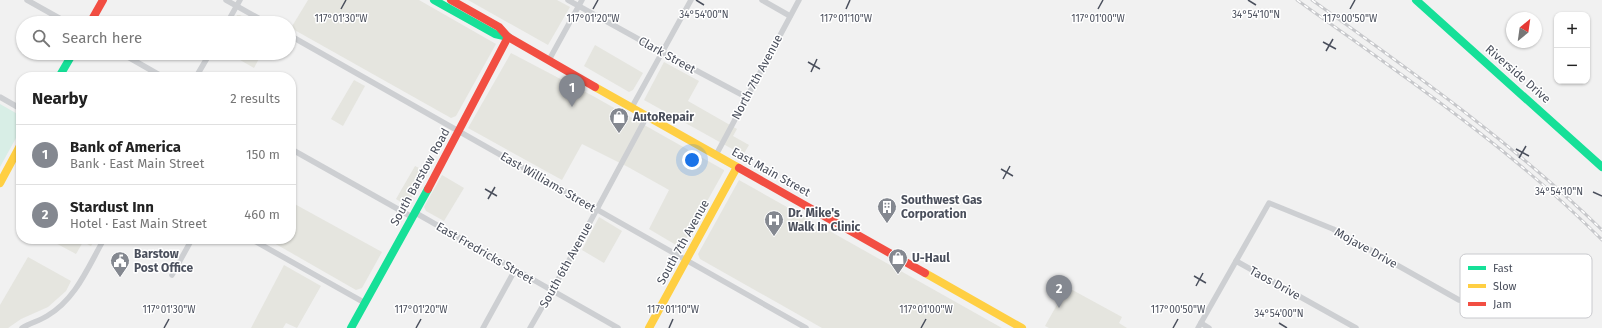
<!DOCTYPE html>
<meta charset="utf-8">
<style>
:root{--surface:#fff;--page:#f2f2f2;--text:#222;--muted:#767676;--line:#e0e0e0;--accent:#848890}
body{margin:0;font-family:"Fira Sans",sans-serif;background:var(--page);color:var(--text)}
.controls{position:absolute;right:12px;top:12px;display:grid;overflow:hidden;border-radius:8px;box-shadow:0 1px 3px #0004}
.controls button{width:36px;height:36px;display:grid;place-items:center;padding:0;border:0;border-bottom:1px solid var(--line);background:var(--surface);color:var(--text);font:20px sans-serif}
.compass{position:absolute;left:1506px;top:12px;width:36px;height:36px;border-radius:50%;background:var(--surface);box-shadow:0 1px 3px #0004;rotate:29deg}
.you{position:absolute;left:692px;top:160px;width:14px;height:14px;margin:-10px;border:3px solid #fff;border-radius:50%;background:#1a73e8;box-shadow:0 0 0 6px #1a73e833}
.badge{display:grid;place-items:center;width:26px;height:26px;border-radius:50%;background:var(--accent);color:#fff;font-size:13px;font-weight:700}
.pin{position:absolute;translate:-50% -33px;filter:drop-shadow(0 1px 2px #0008)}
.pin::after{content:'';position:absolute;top:21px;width:14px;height:12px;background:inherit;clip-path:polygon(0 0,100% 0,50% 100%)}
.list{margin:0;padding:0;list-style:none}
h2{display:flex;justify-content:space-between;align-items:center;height:52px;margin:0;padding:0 16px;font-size:17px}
h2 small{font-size:13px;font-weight:400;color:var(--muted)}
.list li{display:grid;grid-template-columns:26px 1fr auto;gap:12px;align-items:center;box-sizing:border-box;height:60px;padding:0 16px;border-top:1px solid var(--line)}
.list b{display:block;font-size:15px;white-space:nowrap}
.list p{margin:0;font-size:13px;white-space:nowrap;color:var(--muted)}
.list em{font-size:13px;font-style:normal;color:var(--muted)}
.icon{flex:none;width:22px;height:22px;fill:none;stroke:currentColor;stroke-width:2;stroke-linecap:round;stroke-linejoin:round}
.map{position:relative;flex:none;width:1602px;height:328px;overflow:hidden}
.search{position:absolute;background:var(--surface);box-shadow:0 1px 3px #0004;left:16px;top:16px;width:280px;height:44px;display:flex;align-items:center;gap:10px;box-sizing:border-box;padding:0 14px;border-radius:22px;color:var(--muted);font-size:15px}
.panel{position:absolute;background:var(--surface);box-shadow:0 1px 3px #0004;left:16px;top:72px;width:280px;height:172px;border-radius:16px}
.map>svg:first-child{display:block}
</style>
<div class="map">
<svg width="1602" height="328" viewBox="0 0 1602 328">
<rect width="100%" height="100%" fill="#f1f1f1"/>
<!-- commercial -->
<g fill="#e5e5df">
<path d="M308,0h111l77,44 -40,72 -5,2 -160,-90z"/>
<path d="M468,0h89l13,7 -22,38z"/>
<path d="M237,15h3l13,8h-20z"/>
<path d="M595,45l48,28 -10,17 -4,2 -45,-26z"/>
<path d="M228,53h34l-8,15z"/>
<path d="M511,53l82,43 131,74v1l-43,77 -32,-19 20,-39 -41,-23 -46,-23 -20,36 -94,-52z"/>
<path d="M664,62l35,19 -11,20 49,28 -4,7 16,9 -6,10 -99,-55z"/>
<path d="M354,80l11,6 -22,40 -12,-7z"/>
<path d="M415,166l10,5 -17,33h-4l-8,-5z"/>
<path d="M442,175l22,13 -20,33 -18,-10 -2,-4z"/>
<path d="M739,180l263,148h-180l-122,-69 -2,-5z"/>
<path d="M291,202l91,50 -20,36 -6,2 -89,-51h24z"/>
<path d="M599,217l23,14 -18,32 -22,-13z"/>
<path d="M48,239h47l-4,7 -8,-4 -7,12z"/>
<path d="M28,257l43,24 -5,10 -18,16 -27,12 -13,9h-8v-23z"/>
<path d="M284,265l37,21 -24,42 -11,-5 -3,5h-32z"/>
<path d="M1067,287l55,30 -3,6 8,5h-78l-4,-2z"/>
</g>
<!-- pitch -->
<path fill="#d8eee6" d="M0,104l21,12v13l-21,38z"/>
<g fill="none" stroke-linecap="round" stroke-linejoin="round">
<!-- street -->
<g stroke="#cdcfd2" stroke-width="5.5">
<path d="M27,0l41,23"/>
<path d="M226,0l41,23"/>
<path d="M568,0l101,56 77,41"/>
<path d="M762,0l28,16"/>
<path d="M227,23l13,-23"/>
<path d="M289,35l517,293"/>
<path d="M121,53l42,24"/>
<path d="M549,60l33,-60"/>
<path d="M196,77l14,-24"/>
<path d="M0,97l21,12"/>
<path d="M632,107l59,-107"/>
<path d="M291,149l121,68"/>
<path d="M716,155l83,-155"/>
<path d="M414,212l204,116"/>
<path d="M251,239l114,64"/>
<path d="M1236,261l120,67"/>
<path d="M172,275l20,-36"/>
<path d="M1201,323l8,5"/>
<path d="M22,328c8,-5 17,-7 25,-12 29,-17 41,-49 57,-77"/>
<path d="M483,328l32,-58"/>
<path d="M530,328l45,-78 72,-134"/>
<path d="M1198,328l71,-125 64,26 126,71"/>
</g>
<!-- fast -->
<g stroke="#16e098" stroke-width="8">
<path d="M434,0l61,34 13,3"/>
<path d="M1416,0l186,167"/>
<path d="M59,77l14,-24"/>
<path d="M351,328l77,-139"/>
</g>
<!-- slow -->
<g stroke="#ffcf43" stroke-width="8">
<path d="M595,87l144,81"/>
<path d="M0,183l21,-39"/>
<path d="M925,273l97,55"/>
<path d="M649,328l88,-161"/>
</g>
<!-- jam -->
<g stroke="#f24e42" stroke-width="8">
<path d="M451,0l48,27 9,10 87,50"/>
<path d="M90,23l13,-23"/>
<path d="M739,168l186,105"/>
<path d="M428,189l80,-152"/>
</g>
<defs>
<g id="rail">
<path d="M1297,0c106,76 214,148 305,240"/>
<path d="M1312,0c100,72 201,143 290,230"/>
</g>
</defs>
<!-- rail casing -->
<use href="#rail" stroke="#c7c8cb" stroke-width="3"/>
<!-- rail -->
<use href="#rail" stroke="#fff" stroke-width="1.5" stroke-dasharray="4.5" stroke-linecap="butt"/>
</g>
<!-- ticks -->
<path fill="none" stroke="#4a4f5c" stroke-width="1.5" d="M696,0l8,5M1248,0l8,5M341,9l5,-9M593,9l5,-9M846,9l4,-9M1098,9l5,-9M1350,9l5,-9M1323,42l13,7M1326,51l7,-12M808,62l12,7M811,72l6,-13M1516,149l13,7M1519,158l7,-12M1001,169l12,7M1003,179l7,-13M485,189l12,7M1593,192l9,4M488,199l7,-12M1194,276l12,7M1196,286l7,-13M1279,323l8,5M164,328l5,-9M416,328l5,-9M669,328l4,-9M921,328l5,-9M1173,328l5,-9"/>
<!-- icons -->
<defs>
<symbol id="shop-pin" viewBox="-11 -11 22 30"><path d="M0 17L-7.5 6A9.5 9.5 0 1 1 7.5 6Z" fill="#848890" stroke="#fff"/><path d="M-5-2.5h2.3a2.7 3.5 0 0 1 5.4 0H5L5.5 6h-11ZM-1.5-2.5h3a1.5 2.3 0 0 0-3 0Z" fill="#fff"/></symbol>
<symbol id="building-pin" viewBox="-11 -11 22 30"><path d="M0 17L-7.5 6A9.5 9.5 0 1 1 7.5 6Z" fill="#848890" stroke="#fff"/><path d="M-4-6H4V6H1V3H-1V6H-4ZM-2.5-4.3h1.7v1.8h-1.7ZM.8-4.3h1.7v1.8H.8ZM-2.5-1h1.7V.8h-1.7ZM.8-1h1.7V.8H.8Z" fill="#fff"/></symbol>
<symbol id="hospital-pin" viewBox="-11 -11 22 30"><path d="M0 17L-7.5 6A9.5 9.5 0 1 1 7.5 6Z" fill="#848890" stroke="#fff"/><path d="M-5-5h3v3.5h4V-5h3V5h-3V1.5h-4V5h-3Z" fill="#fff"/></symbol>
<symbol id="civic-pin" viewBox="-11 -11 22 30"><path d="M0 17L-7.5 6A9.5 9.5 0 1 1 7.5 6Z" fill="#848890" stroke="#fff"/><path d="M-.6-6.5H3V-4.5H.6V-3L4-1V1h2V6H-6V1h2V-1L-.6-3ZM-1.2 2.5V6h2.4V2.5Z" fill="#fff"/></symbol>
</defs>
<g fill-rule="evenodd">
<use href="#shop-pin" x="608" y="106" width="22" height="30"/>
<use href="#building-pin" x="876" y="196" width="22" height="30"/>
<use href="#hospital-pin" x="763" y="209" width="22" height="30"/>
<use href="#shop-pin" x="887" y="247" width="22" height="30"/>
<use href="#civic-pin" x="109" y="250" width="22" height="30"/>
</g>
<g text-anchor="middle" stroke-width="3" stroke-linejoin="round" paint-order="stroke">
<!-- street labels -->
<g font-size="12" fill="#4a4f5c" stroke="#fff">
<text transform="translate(667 55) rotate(29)" y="4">Clark Street</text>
<text transform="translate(1518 74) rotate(41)" y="4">Riverside Drive</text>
<text transform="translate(757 77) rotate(-62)" y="4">North 7th Avenue</text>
<text transform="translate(771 172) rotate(29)" y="4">East Main Street</text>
<text transform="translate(420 177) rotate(-61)" y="4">South Barstow Road</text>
<text transform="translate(548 182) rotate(30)" y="4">East Williams Street</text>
<text transform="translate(683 242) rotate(-61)" y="4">South 7th Avenue</text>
<text transform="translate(1366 248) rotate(29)" y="4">Mojave Drive</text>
<text transform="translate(485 253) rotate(30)" y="4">East Fredricks Street</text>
<text transform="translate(566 265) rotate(-61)" y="4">South 6th Avenue</text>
<text transform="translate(1275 283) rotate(29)" y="4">Taos Drive</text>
</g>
<!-- poi labels -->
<g font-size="12" font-weight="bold" fill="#4a4f5c" stroke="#fff" text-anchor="start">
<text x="633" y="121">AutoRepair</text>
<text x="901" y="204">Southwest Gas<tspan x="901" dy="14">Corporation</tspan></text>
<text x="788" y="217">Dr. Mike's<tspan x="788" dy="14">Walk In Clinic</tspan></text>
<text x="134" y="258">Barstow<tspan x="134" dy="14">Post Office</tspan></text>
<text x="912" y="262">U-Haul</text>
</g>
</g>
<!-- legend -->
<rect x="1460" y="254" width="132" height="64" rx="6" fill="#fff" stroke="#c9cace" stroke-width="1"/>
<rect x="1468" y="266" width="18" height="4" fill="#16e098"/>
<rect x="1468" y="284" width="18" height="4" fill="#ffcf43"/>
<rect x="1468" y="302" width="18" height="4" fill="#f24e42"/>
<g font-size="11" fill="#4a4f5c">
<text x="1493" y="272">Fast</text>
<text x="1493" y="290">Slow</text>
<text x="1493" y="308">Jam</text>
</g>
<g font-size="10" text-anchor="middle" fill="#4a4f5c" stroke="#fff" stroke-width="3" stroke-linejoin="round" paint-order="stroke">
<text x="704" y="18">34°54'00"N</text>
<text x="1256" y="18">34°54'10"N</text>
<text x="341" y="22">117°01'30"W</text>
<text x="593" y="22">117°01'20"W</text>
<text x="846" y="22">117°01'10"W</text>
<text x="1098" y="22">117°01'00"W</text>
<text x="1350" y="22">117°00'50"W</text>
<text x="1559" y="195">34°54'10"N</text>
<text x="169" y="313">117°01'30"W</text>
<text x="421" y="313">117°01'20"W</text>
<text x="673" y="313">117°01'10"W</text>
<text x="926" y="313">117°01'00"W</text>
<text x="1178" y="313">117°00'50"W</text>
<text x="1279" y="317">34°54'00"N</text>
</g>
</svg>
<div class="controls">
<button>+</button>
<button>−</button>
</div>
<svg class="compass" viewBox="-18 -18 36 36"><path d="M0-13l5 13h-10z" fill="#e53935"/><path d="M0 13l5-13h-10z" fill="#767676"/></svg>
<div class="you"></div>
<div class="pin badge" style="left:572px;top:107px">1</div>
<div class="pin badge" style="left:1059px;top:308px">2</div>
<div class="search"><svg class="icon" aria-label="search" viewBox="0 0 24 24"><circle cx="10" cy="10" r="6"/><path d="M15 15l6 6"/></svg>Search here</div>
<section class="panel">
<h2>Nearby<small>2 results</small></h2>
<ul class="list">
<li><span class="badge">1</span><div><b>Bank of America</b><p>Bank · East Main Street</p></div><em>150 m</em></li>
<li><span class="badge">2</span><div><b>Stardust Inn</b><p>Hotel · East Main Street</p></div><em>460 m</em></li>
</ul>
</section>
</div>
